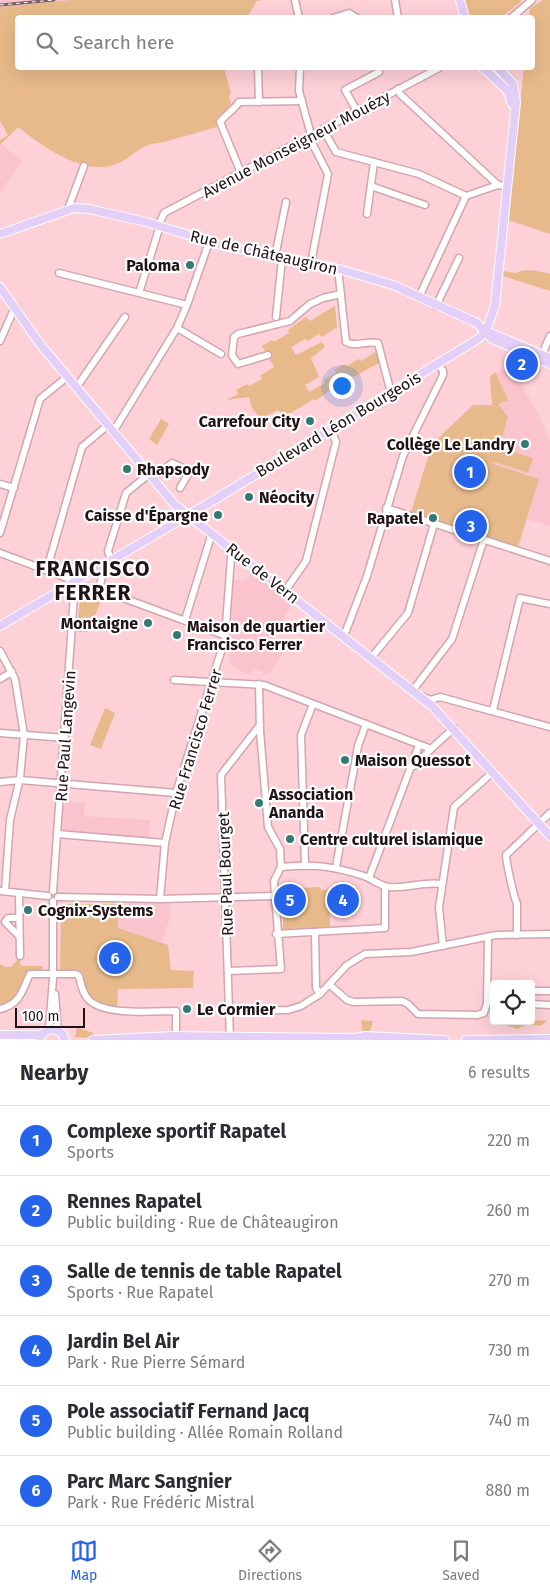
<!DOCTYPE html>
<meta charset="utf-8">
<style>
:root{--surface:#fff;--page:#f7f7f7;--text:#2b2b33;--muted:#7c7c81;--line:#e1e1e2;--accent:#2563eb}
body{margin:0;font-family:"Fira Sans",sans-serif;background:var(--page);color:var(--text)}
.controls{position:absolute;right:15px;bottom:15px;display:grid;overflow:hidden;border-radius:5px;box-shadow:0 5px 20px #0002}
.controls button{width:45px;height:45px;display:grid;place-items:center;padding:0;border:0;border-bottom:1px solid var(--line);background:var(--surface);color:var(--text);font:25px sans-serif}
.scale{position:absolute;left:15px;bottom:12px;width:70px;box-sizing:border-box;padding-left:5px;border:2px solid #211215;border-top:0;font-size:14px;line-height:18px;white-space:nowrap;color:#211215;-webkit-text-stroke:4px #fff;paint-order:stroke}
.you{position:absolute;left:341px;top:385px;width:18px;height:18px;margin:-12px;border:4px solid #fff;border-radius:50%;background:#1a73e8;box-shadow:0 0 0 8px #1a73e833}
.badge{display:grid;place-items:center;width:32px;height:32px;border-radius:50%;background:var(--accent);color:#fff;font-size:16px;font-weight:700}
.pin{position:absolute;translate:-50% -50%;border:2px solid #fff;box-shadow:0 1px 5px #0006}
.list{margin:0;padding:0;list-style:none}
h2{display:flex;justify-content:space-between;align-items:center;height:65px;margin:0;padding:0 20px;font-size:21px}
h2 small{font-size:16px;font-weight:400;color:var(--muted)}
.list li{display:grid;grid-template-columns:32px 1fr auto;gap:15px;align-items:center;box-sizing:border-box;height:70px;padding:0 20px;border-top:1px solid var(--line)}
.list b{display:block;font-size:19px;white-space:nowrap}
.list p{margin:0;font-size:16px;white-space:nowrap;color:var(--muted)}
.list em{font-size:16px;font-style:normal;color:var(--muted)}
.icon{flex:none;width:28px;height:28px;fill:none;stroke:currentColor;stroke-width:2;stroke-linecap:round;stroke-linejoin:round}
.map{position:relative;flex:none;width:550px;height:1040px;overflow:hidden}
.search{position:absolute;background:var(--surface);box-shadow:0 5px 20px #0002;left:15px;right:15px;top:15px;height:55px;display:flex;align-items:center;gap:12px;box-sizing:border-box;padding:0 18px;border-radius:5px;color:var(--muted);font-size:19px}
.sheet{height:485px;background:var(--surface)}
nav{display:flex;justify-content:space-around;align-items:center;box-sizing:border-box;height:70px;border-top:1px solid var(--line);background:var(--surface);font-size:14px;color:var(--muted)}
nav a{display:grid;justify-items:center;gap:2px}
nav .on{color:var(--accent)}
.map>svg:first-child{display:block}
</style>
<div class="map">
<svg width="550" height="1040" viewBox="0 0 550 1040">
<rect width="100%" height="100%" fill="#fed0d8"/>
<!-- built -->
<g fill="#fac3cd">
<path d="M0,0h70l-57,7h-13z"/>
<path d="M1,144l21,17 -22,31v-47z"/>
<path d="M511,366l26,46 13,29v85l-23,-7 11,-40 -45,-14 5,-61 -8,-10v-18z"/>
<path d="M252,572l40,32 -20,36 12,12 -16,22 -14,-5 -3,6 -18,-8 -4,-5 4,-82h12z"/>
<path d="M64,801l21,2 -1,13 66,4 -1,18 -87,-7z"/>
<path d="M170,903l1,12 -10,28 -43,-15 -1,-24z"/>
</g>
<!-- green -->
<g fill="#e8ba8b">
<path d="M70,0h192l-5,1 -10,16 -229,1v50h206l7,25 -2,4 2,6c-4,10 -19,12 -14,24l-57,16c-14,-1 -26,11 -37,18 -35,20 -79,-14 -105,-34l-18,18v-5l8,-5 -8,-14v-114z"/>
<path d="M465,0h55l2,1 -21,16 -32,1z"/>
<path d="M543,0h7v234l-42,-14 16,-152h8v-50l-3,-1 1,-9z"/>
<path d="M503,271l13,2c9,-5 24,-2 34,1v17l-47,-15z"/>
<path d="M335,306l2,21 -15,10 -3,-3 -11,7 -3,-2 -14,8 5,8 26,-13 3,5 -14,11 8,19 -14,8 4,7 16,-9 -1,-3 12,-7 -2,-3 11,-6 2,2 12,-7 2,2 18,-11 3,11 -28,16 -2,-1 -37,25 -1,-2 -30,18 -6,-7 -17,9 -9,-11 -3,-11 -22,3 11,-6 -2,-4 11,-6 2,2 13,-7 -2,-3 14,-9 -12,-21 10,-6 2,2 15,-9 -1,-3 18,-13 4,4z"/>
<path d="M495,372l13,28 -10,4 10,13 -9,30 34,11 -5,15 -33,-11 -2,2 46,15 -21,68 -107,-35 21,-68 41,-39h19l-2,-29z"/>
<path d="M161,419l8,5 -12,21 -8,-6z"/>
<path d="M81,587l23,7 -16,38h-11z"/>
<path d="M105,708l10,5 -14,36 -11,-4z"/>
<path d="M320,887l1,3h26l1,20 -18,1v18l-47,2v-27l6,5 10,-1 6,-7 -12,-13z"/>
<path d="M64,904h53l1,24 50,17 3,25 23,1 -1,17 -75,1 -1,19c-22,-2 -32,-14 -35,-35l-22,-1 1,-66z"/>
<path d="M19,958l2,8h22l-1,7 -11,-1 -19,30 -12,4v-42l5,3h6z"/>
<path d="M361,1020l12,1 -3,10h-8z"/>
<path d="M547,1020l-6,6 -13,-2 -11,5 -18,-7z"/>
<path d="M77,1027l16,6v2l-8,3 -10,-1z"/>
</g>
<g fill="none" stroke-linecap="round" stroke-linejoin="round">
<defs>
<g id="minor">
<path d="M295,0l4,18"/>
<path d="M395,0l3,18"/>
<path d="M333,18l16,-5 8,5"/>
<path d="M511,18l21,-18"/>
<path d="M258,68l1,34"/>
<path d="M300,68l-1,23 12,44"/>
<path d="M398,89l2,5 98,91"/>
<path d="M357,111l-12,-21 34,-18"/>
<path d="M323,129l13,23 83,22 47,22 32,-11 8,1"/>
<path d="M309,137l19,37 -17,89"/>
<path d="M241,173l-21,-51c5,-7 14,-12 19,-20l63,-1"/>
<path d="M371,186l54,19"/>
<path d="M68,209l16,-43"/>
<path d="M367,214l7,-52"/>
<path d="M275,257l11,-55"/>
<path d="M338,268l8,74c10,6 21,-2 32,1l13,50"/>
<path d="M59,273l128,32"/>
<path d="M139,293l19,-61 2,-10 4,-9 275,-145"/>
<path d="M419,297l47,-101"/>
<path d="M436,306l23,-48"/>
<path d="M276,317l6,-58"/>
<path d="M177,328l44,26"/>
<path d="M0,341l15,-34"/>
<path d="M268,355l-30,9 -6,-9 2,-18 4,-3 52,-13 20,-17 13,-6 18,-4"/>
<path d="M540,359l10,-23"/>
<path d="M76,388l49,-71"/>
<path d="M113,432l64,-104 10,-23 22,-63"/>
<path d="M152,479l20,-16 18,8 -10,17"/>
<path d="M0,484l14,4"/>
<path d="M386,508l164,53"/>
<path d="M0,533l40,-134 27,-22"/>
<path d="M0,553l75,28 -22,310"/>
<path d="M111,560l-3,-9 18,-58 22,-18"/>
<path d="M102,566l2,3 -5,20 127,47"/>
<path d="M47,569l35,-122 26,-22"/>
<path d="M285,591l21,-30 30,-119 -5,-13"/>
<path d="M185,620l27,-87"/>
<path d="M344,636l23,-60 36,-120 40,-81v-4l-5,-7"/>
<path d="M0,651l15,28 9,56 -4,43 -10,42 -5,71"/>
<path d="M371,658l37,-45 26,-89"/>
<path d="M0,679l12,-7"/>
<path d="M174,680l90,5 167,64 23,-21"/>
<path d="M259,684l1,47 8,96 12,22 1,18"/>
<path d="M413,690l39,-51 32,-100"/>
<path d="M424,697l6,3 10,-3 110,30"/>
<path d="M493,710l27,-112 30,6"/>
<path d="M0,733l65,5"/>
<path d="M414,766l17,-17"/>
<path d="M0,782l20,-2 156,13"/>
<path d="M57,834l108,9"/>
<path d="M305,865l-4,-130 12,-31"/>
<path d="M336,867l22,-121 8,-22"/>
<path d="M369,878l50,-133"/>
<path d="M0,891l48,5"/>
<path d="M19,893l1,63"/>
<path d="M58,897l102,2 115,-3 -1,-15 7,-14c34,-3 51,-1 83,9 8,3 16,10 25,11 18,2 35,-6 53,-3"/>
<path d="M160,899l5,-56 11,-50 49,-154 6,-82 4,-6"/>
<path d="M19,918h-11l-3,4 14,14"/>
<path d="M315,932l1,56 4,6"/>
<path d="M276,934l109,-6v-41"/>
<path d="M517,935v-32c-3,-4 -11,-42 -11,-48l44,-42"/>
<path d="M443,946l-4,-39 15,-100 39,-35"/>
<path d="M228,971l53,-2 -6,-73"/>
<path d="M330,985l17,15 7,2 48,-1 6,3 10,10 59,1 7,-2 3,-10 1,-66"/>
<path d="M531,991h19"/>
<path d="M55,994l3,37"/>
<path d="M531,1004l19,1"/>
<path d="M0,1009c21,-5 22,-19 30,-35h46l3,2c2,9 4,18 10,24 16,16 66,11 87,11v25"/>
<path d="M230,1011l58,-1 13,-4 19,-12 27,-29 18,-11 46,-2 85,-17 54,-1"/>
<path d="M49,1030l4,-52v-77"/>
<path d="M230,1040l-9,-265 39,-50"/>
</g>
<g id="major">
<path d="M460,0l5,18"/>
<path d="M483,68l24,22 5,14"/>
<path d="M0,234l74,-26 15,1 57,13 78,24 111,22 58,17 84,38 15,16 58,25"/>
<path d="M0,287l40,57 135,161 257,201 118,130"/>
<path d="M486,331l64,27"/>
<path d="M0,626l214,-126 264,-161 8,-8 9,-25 21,-204 -3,-18 -15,-16"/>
<path d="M0,1035h42"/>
<path d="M40,1038c5,-10 13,-11 22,-5l3,7"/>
<path d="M93,1040l80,-4 183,2 9,-2 80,4"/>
<path d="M466,1040l84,-1"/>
</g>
</defs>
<!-- minor casing -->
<use href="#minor" stroke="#d2a6ae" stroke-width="9"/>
<!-- major casing -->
<use href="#major" stroke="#fff" stroke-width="10"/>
<!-- minor -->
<use href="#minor" stroke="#fff" stroke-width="6"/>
<!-- major -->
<use href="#major" stroke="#e3cff8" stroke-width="8"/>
<defs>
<path id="rail" d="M0,5l54,-5"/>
</defs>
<!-- rail casing -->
<use href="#rail" stroke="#795e63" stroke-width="3"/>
<!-- rail -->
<use href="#rail" stroke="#fff" stroke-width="1" stroke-dasharray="4" stroke-linecap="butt"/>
</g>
<!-- markers -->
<g fill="#337a73" stroke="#fff" stroke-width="2">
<circle cx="190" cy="265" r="5"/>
<circle cx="310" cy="421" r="5"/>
<circle cx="525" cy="444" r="5"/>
<circle cx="127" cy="469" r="5"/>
<circle cx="249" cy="497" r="5"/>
<circle cx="218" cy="515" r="5"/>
<circle cx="433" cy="518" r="5"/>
<circle cx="148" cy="623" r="5"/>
<circle cx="177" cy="635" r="5"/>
<circle cx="345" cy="760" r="5"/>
<circle cx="259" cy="803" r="5"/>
<circle cx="290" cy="839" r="5"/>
<circle cx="28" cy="910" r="5"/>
<circle cx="187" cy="1009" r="5"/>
</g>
<g text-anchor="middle" stroke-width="4.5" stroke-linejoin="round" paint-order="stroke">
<!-- street labels -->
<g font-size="16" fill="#211215" stroke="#fff">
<text transform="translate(296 144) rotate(-28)" y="6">Avenue Monseigneur Mouézy</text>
<text transform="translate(264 252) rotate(13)" y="6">Rue de Châteaugiron</text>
<text transform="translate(338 424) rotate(-31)" y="6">Boulevard Léon Bourgeois</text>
<text transform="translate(263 573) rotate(38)" y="6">Rue de Vern</text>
<text transform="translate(65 736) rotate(-86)" y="6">Rue Paul Langevin</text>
<text transform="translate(195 739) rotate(-73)" y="6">Rue Francisco Ferrer</text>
<text transform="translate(225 874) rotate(-92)" y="6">Rue Paul Bourget</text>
</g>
<!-- poi labels -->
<g font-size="16" font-weight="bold" fill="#211215" stroke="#fff" text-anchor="start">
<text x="180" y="271" text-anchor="end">Paloma</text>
<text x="300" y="427" text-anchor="end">Carrefour City</text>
<text x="515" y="450" text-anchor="end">Collège Le Landry</text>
<text x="137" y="475">Rhapsody</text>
<text x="259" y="503">Néocity</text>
<text x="208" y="521" text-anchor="end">Caisse d'Épargne</text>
<text x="423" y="524" text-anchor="end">Rapatel</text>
<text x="138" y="629" text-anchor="end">Montaigne</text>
<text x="187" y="632">Maison de quartier<tspan x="187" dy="18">Francisco Ferrer</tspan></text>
<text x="355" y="766">Maison Quessot</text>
<text x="269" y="800">Association<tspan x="269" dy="18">Ananda</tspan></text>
<text x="300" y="845">Centre culturel islamique</text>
<text x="38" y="916">Cognix-Systems</text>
<text x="197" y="1015">Le Cormier</text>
</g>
<!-- district labels -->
<g font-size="21" font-weight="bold" letter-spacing="1" fill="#211215" stroke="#fff">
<text x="93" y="576">FRANCISCO<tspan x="93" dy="24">FERRER</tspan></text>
</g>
</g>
</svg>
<div class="controls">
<button><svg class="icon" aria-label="locate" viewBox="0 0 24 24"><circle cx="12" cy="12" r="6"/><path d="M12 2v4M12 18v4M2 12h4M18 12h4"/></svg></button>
</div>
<div class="scale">100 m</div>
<div class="you"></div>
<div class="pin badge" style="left:470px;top:472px">1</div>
<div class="pin badge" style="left:522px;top:364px">2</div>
<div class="pin badge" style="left:471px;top:526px">3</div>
<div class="pin badge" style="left:343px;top:900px">4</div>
<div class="pin badge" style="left:290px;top:900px">5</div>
<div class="pin badge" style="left:115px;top:958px">6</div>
<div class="search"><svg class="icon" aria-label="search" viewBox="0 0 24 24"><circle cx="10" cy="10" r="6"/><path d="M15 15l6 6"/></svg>Search here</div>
</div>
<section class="sheet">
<h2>Nearby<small>6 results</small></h2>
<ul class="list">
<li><span class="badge">1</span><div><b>Complexe sportif Rapatel</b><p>Sports</p></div><em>220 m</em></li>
<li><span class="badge">2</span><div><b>Rennes Rapatel</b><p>Public building · Rue de Châteaugiron</p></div><em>260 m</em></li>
<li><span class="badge">3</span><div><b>Salle de tennis de table Rapatel</b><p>Sports · Rue Rapatel</p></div><em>270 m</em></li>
<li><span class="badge">4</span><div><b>Jardin Bel Air</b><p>Park · Rue Pierre Sémard</p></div><em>730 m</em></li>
<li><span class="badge">5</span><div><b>Pole associatif Fernand Jacq</b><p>Public building · Allée Romain Rolland</p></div><em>740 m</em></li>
<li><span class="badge">6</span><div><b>Parc Marc Sangnier</b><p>Park · Rue Frédéric Mistral</p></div><em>880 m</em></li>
</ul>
</section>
<nav>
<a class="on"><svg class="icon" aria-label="map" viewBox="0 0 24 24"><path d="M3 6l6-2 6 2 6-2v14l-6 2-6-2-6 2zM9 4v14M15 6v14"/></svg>Map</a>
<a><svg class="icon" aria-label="directions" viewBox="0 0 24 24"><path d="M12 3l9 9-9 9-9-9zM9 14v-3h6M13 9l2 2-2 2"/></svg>Directions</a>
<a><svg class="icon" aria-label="saved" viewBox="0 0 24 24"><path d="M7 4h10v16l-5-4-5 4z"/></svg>Saved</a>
</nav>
